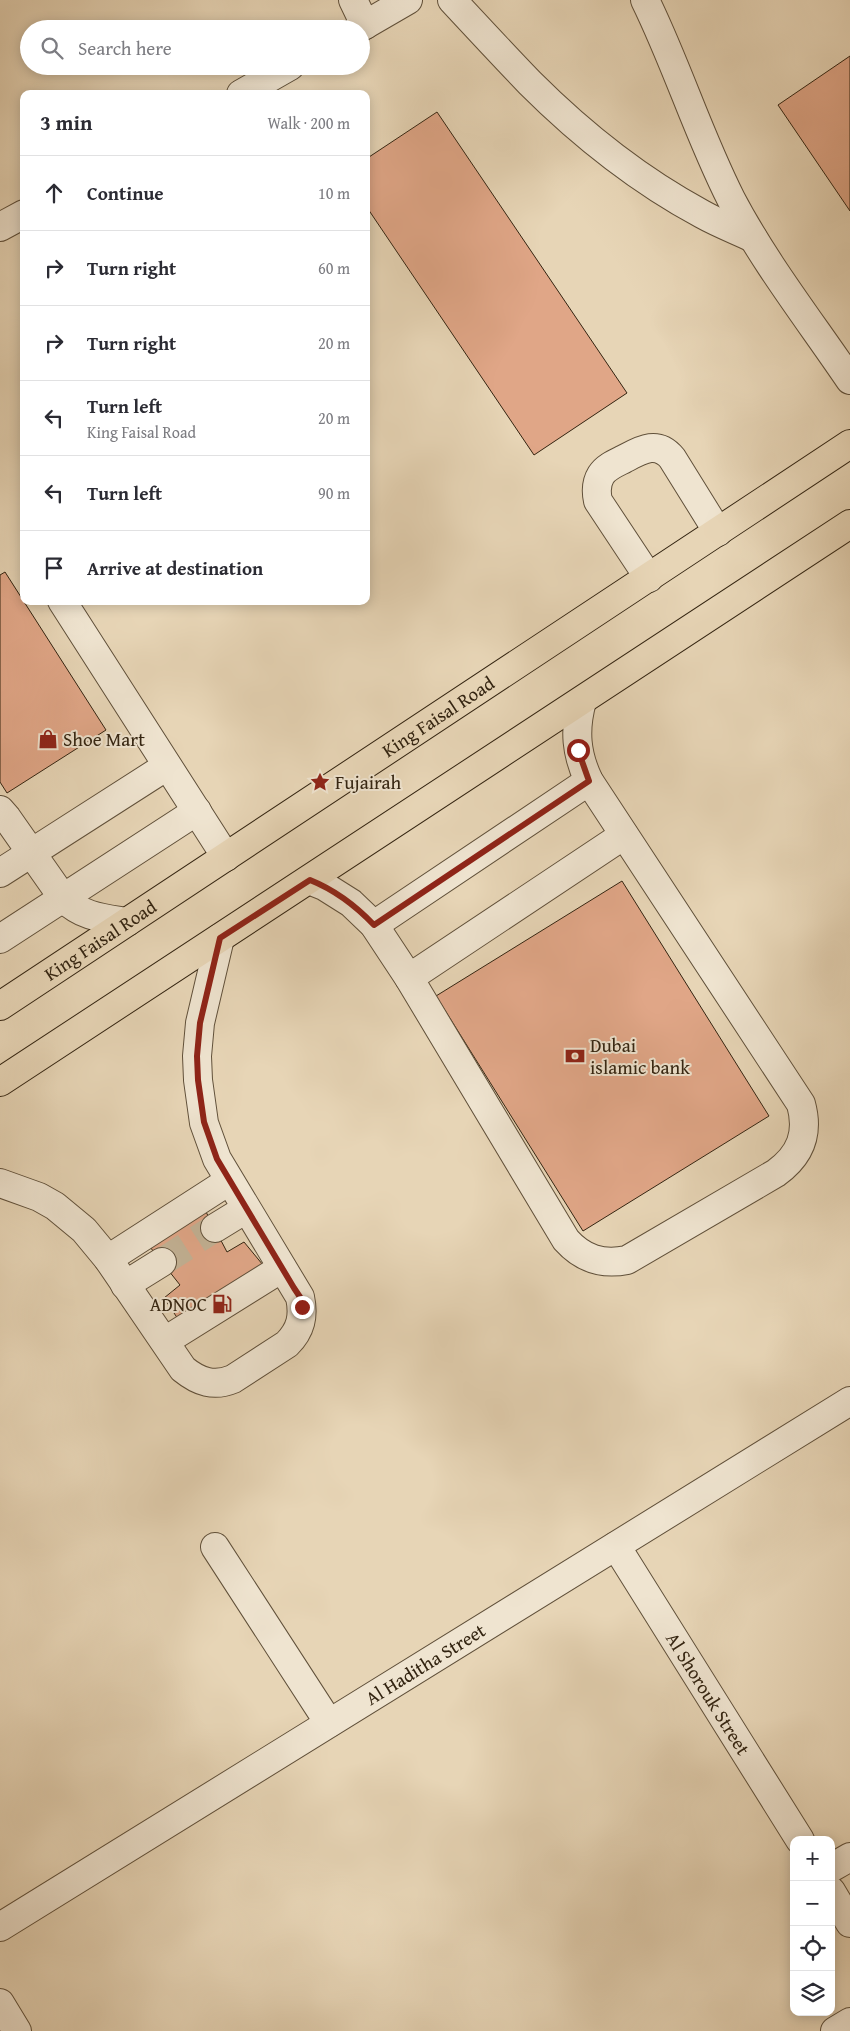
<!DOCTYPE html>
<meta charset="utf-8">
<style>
:root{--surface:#fff;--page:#f2f2f3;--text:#2b2b33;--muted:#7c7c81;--line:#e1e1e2}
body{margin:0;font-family:"Gentium Book Plus",serif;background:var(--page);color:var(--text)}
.controls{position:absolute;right:15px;bottom:15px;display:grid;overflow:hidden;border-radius:10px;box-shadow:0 2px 12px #0003}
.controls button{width:45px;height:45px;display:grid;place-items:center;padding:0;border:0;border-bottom:1px solid var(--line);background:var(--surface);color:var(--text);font:25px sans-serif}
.stop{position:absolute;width:15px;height:15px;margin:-11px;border:4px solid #8f2418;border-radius:50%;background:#fff}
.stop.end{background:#8f2418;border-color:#fff;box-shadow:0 1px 5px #0008}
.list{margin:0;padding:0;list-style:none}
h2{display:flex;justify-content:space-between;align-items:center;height:65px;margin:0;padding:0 20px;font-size:21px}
h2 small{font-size:16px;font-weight:400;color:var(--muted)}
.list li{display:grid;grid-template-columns:32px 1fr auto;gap:15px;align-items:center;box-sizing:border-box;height:75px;padding:0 20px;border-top:1px solid var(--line)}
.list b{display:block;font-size:19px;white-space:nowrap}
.list p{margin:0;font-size:16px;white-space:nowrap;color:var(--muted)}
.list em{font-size:16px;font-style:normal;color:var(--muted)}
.icon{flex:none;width:28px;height:28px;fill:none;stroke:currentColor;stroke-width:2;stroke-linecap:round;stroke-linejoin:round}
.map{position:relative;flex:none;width:850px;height:2031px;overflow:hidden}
.search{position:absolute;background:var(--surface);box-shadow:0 2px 12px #0003;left:20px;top:20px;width:350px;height:55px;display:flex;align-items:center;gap:12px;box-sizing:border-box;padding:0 18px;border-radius:28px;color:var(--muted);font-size:19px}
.panel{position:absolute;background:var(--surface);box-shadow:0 2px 12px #0003;left:20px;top:90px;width:350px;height:515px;border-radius:10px}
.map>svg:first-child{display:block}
</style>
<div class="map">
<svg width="850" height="2031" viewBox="0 0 850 2031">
<rect width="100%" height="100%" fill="#e7d5b6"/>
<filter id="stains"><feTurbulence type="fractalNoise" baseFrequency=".004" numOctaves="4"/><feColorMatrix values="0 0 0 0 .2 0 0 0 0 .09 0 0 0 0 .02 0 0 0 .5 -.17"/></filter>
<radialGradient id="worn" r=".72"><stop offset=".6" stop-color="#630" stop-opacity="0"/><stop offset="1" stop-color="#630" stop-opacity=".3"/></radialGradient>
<!-- building -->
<g fill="#e0a687" stroke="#332411">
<path d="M850,56v155l-72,-106z"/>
<path d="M437,112l190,281 -93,62 -168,-249v-47z"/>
<path d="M5,572l101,158 -99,63 -7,-11v-207z"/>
<path d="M622,881l147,235 -186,115 -147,-235z"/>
<path d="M205,1210l22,42 17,-10 19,23 -83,57 -16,-24 16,-13 -30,-38z"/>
</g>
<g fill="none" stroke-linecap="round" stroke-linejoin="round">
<!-- minor-tunnel -->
<path stroke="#c3b295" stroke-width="28" stroke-dasharray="28 14" stroke-linecap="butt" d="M162,1262l53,-34"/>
<defs>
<g id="minor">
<path d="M353,0l12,25"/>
<path d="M452,0c26,28 52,56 78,83 50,50 109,97 172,131 16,9 34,16 51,24"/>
<path d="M645,0c32,65 53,134 86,199 33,63 79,122 119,181"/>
<path d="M358,29l50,-29"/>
<path d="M241,94l49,-28"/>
<path d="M0,227l24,-13"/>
<path d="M649,578l-51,-77c-2,-9 -2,-18 3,-26 5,-8 15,-12 23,-16 17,-9 33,-19 48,-1l46,74"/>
<path d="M62,601l164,256"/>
<path d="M0,810l7,8 56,80c20,19 39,20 64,24"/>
<path d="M0,873l167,-107"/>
<path d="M309,880l15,6 27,17 23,22 35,53 157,262c17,19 36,25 61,20l149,-87c25,-18 33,-40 25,-69l-212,-323c-13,-27 -15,-51 -7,-80"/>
<path d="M374,925l215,-144"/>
<path d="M0,939l197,-128"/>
<path d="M409,978l215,-143"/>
<path d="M0,1183l39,14 16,9 29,24 24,29 75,110c16,13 31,18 50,10l54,-35c14,-14 17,-28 13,-47l-83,-138 -13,-36 -6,-43 -1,-24 3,-33 20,-85"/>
<path d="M215,1228l31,-19"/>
<path d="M108,1259l121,-78"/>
<path d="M125,1285l37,-23"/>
<path d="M165,1341l117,-73"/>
<path id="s1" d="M616,1546l184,294"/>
<path d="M215,1547l114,176"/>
<path d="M831,1868l19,-11"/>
<path d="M831,1891l19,32"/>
<path id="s2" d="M0,1927l850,-526"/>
<path d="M0,2003l17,28"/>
<path d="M835,2031l15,-9"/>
</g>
<g id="major">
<path id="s3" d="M0,1006l850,-562"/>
<path d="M0,1082l850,-558"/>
</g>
</defs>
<!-- minor casing -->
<use href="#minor" stroke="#60503a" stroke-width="30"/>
<!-- major casing -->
<use href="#major" stroke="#332411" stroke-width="30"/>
<!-- minor -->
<use href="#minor" stroke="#efe4d0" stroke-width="28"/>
<!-- major -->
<use href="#major" stroke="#e7d5b6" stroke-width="28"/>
</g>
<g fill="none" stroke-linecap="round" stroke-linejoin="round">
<!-- route -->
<path stroke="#8f2418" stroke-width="6" d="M302,1307l-2,-10 -6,-9 -77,-129 -13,-37 -6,-42 -1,-24 3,-33 20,-85 90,-58c25,10 45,25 64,45l215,-144 -11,-31"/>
</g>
<!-- icons -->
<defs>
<symbol id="shop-bare" viewBox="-9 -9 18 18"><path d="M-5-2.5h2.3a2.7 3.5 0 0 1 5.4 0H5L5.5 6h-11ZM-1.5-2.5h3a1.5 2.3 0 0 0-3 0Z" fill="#8f2418" stroke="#efe4d0" stroke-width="2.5" paint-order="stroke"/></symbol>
<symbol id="sight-bare" viewBox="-9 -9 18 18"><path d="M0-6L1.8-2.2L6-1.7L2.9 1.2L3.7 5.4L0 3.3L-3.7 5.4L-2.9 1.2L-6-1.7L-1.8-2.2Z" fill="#8f2418" stroke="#efe4d0" stroke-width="2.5" paint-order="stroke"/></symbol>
<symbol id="bank-bare" viewBox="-9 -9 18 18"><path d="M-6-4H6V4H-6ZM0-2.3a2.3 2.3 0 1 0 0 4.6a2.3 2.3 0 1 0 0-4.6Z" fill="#8f2418" stroke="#efe4d0" stroke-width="2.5" paint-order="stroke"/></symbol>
<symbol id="fuel-bare" viewBox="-9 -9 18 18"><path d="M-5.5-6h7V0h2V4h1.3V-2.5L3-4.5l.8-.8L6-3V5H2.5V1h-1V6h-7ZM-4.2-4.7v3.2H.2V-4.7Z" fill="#8f2418" stroke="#efe4d0" stroke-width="2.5" paint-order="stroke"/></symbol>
</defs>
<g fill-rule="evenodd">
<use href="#shop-bare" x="34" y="725" width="28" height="28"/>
<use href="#sight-bare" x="306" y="768" width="28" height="28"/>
<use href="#bank-bare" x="561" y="1042" width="28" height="28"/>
<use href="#fuel-bare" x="208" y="1290" width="28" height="28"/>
</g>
<g text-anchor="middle" stroke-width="4" stroke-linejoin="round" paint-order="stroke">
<!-- street labels -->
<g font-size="19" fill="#332411" stroke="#efe4d0">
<text dy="7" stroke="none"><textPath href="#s3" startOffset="525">King Faisal Road</textPath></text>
<text dy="7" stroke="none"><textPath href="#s3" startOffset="120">King Faisal Road</textPath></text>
<text dy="7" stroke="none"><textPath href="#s2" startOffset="500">Al Haditha Street</textPath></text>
<text dy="7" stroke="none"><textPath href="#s1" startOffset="174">Al Shorouk Street</textPath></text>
</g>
<!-- poi labels -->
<g font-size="19" fill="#332411" stroke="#efe4d0" text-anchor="start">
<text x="63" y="746">Shoe Mart</text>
<text x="335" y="789">Fujairah</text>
<text x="590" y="1052">Dubai<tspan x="590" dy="22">islamic bank</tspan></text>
<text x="207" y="1311" text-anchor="end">ADNOC</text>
</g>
</g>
<rect width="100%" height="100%" filter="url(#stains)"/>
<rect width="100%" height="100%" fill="url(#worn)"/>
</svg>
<div class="controls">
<button>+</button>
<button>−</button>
<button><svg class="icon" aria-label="locate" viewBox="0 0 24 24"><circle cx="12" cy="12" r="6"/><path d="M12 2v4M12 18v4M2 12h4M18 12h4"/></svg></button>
<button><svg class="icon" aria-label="layers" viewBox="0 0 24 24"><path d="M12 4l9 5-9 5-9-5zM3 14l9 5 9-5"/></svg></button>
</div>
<div class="stop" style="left:578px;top:750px"></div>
<div class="stop end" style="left:302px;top:1307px"></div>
<div class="search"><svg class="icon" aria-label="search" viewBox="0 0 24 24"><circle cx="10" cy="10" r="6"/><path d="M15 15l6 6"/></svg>Search here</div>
<section class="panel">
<h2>3 min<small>Walk · 200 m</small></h2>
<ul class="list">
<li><svg class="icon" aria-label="ahead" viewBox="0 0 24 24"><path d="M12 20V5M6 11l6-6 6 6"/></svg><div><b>Continue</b></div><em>10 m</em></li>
<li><svg class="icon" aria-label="right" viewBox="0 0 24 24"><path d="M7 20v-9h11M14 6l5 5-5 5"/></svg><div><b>Turn right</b></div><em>60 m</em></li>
<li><svg class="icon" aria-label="right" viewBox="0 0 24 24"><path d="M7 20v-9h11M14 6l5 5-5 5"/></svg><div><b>Turn right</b></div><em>20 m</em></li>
<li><svg class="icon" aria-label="left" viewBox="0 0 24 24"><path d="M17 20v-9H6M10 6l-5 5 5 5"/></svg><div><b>Turn left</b><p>King Faisal Road</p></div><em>20 m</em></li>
<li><svg class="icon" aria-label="left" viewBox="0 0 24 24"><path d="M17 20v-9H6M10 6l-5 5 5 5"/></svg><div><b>Turn left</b></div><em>90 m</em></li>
<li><svg class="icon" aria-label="arrive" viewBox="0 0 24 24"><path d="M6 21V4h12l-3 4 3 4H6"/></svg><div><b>Arrive at destination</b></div></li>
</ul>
</section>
</div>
